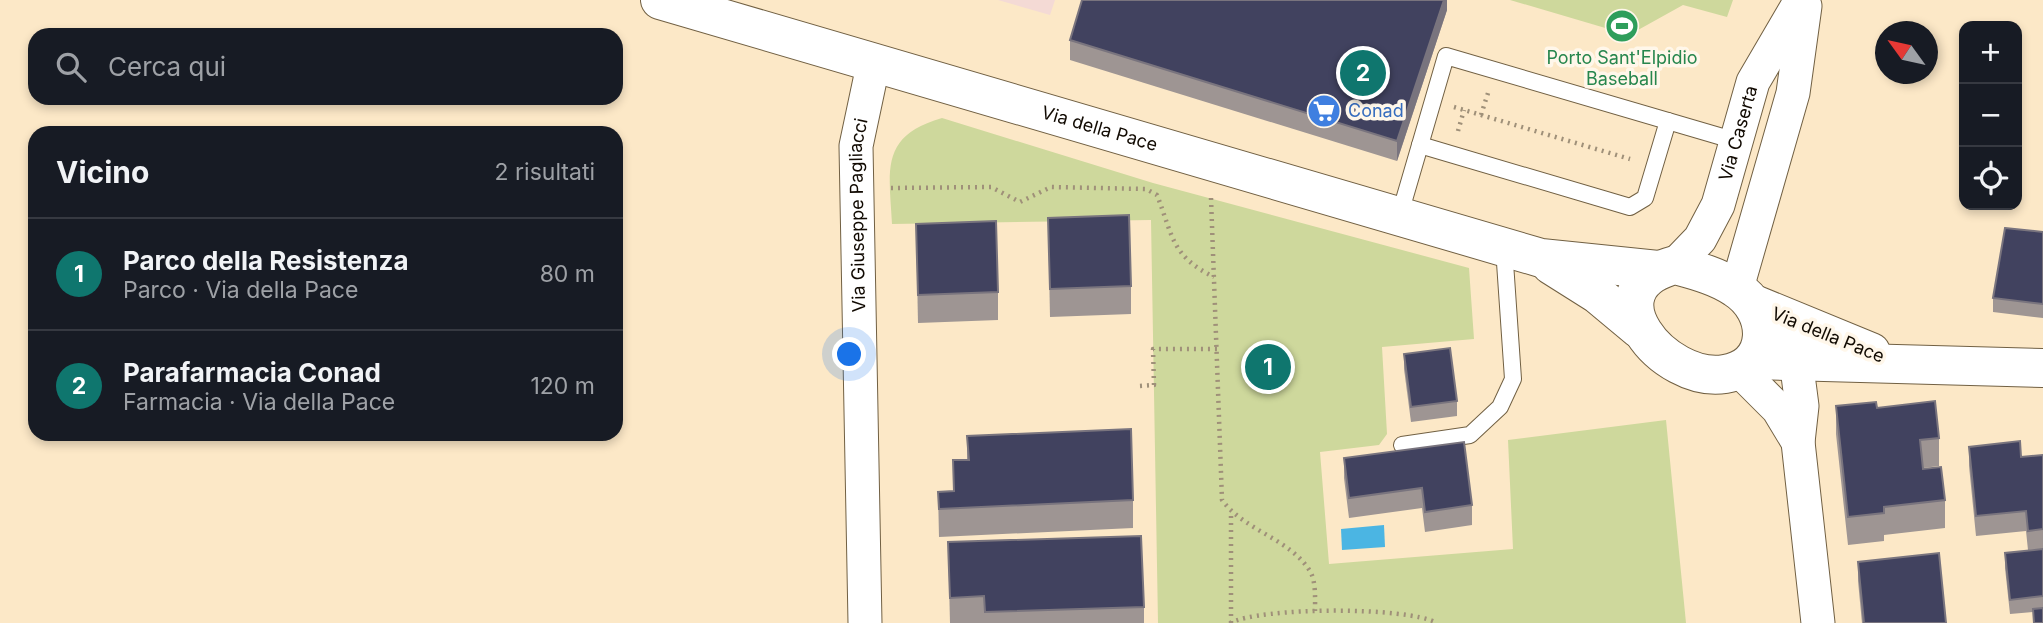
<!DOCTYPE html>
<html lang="it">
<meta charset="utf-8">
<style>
:root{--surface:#171b24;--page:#20242c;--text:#f1f3f6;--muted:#9ea1a6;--line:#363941;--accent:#0f766e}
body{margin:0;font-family:Inter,sans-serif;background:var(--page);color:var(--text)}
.controls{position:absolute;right:21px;top:21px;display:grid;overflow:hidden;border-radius:14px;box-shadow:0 4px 10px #0003}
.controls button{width:63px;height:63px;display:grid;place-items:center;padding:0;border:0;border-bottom:2px solid var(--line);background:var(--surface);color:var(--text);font:35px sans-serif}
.compass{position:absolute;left:1875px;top:21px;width:63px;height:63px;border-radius:50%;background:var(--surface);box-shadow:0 4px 10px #0003;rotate:303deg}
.you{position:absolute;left:850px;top:355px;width:24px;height:24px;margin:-18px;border:5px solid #fff;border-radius:50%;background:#1a73e8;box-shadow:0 0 0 10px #1a73e833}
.badge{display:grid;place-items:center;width:46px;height:46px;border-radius:50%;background:var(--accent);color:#fff;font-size:23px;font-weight:700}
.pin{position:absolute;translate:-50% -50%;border:4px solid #fff;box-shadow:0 2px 7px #0006}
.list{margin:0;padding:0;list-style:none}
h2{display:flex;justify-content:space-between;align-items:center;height:91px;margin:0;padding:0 28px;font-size:30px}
h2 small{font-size:23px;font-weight:400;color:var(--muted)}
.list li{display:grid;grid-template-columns:46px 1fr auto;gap:21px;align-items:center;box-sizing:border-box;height:112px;padding:0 28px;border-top:2px solid var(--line)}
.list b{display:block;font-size:26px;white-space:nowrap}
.list p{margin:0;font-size:23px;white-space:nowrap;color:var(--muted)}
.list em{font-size:23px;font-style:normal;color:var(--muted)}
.icon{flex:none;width:38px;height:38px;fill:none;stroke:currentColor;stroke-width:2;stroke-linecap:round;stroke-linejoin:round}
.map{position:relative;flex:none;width:2043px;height:623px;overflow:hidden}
.search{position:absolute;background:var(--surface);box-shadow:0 4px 10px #0003;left:28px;top:28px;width:595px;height:77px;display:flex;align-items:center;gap:18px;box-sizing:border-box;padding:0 24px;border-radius:21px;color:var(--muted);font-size:26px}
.panel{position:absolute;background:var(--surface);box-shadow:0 4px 10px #0003;left:28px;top:126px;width:595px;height:315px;border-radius:21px}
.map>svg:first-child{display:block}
</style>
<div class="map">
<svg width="2043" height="623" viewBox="0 0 2043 623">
<rect width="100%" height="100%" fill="#fce8c7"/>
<!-- education -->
<path fill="#f4dad5" d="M998,0h57l-5,15z"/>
<!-- green -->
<g fill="#ced89c">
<path d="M1510,0h223l-6,17 -44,-12 -54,30z"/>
<path d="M942,118l211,65 316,85 5,71 -92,8 5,87 -8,11 -59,7 9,112 184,-15 -5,-109 158,-20 20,203h-528l-7,-403 -259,4c-3,-55 -12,-88 50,-106z"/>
</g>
<!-- water -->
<path fill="#4bb5e3" d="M1384,525l1,22 -43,3 -1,-21z"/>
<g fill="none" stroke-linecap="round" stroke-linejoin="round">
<defs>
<g id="service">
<path d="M1420,145l210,62 15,-9 23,-77"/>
<path d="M1399,217l47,-161 290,85"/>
<path d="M1402,445l68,-10 30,-28 13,-28 -9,-131"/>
</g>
<g id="minor">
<path id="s1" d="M1675,265l25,-26 18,-34 35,-123 48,-82"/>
<path d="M1737,288l56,-195 12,-87"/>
<path d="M1780,343l16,17 6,46 -4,36 20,181"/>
<path d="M1740,371l38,38 20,33"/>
<path id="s2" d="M865,623l-9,-477 18,-85"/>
</g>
<g id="tertiary">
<path id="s3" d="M660,0l881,258 117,12"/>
<path d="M1551,265l46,29 42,35"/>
<path d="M1675,265c22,6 42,11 60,23 37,23 38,78 -10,86 -61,10 -140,-85 -50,-109z"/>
<path d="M1754,304l117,48"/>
<path d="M1755,360l288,8"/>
</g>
</defs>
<!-- service casing -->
<use href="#service" stroke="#716043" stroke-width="18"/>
<!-- minor casing -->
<use href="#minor" stroke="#716043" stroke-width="35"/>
<!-- tertiary casing -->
<use href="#tertiary" stroke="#716043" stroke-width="40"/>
<!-- path -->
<g stroke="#9f9079" stroke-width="4.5" stroke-dasharray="2 5" stroke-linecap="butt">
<path d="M1454,107l176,52"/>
<path d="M1481,115l7,-22"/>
<path d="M1458,131l6,-21"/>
<path d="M891,188l100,-1 29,15 31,-15 95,2 11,6c16,41 14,61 57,82"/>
<path d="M1211,198l11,302c22,31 70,39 89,73 5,10 4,27 4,38"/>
<path d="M1140,386l14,-1 -1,-36h64"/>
<path d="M1230,623c31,-16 176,-17 207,0"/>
<path d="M1231,623v-109"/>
</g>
<!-- service -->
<use href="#service" stroke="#fff" stroke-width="16"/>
<!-- minor -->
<use href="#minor" stroke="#fff" stroke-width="33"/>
<!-- tertiary -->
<use href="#tertiary" stroke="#fff" stroke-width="38"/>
</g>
<!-- wall -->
<g fill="#9e9593">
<path d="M1447,0v10l-50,151 -327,-101v-20z"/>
<path d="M1048,218l83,68v28l-81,3z"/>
<path d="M916,224l82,68v28l-80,3z"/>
<path d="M2043,232v86l-50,-6v-14z"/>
<path d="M1404,354l53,47v15l-46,6 -7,-53z"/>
<path d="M1836,406l41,2 62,30v28l-16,2 22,32v28l-61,7v6l-36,4 -12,-111z"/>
<path d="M967,436l166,64v28l-194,9 -1,-45 15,-1v-31h14z"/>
<path d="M1969,447l52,10 22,-2v94l-15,1 -2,-19 -50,5 -7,-70z"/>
<path d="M1344,458l128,47v20l-47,7 -3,-24 -73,10 -5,-40z"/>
<path d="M948,542l196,65v16h-194z"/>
<path d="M2043,549v74h-10v-11l-23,2 -5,-46v-15z"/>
<path d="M1858,562l88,61h-84l-4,-42z"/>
</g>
<!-- shaded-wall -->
<path fill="#79747e" d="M1444,0h3v10l-50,151v-20z"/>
<!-- building -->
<g fill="#41425f" stroke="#79747e" stroke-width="2">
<path d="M1082,0h362l-47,141 -327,-101z"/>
<path d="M1129,215l2,71 -81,3 -2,-71z"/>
<path d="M996,221l2,71 -80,3 -2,-71z"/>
<path d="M2005,228l38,4v72l-50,-6z"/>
<path d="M1450,348l7,53 -46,6 -7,-53z"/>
<path d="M1935,401l4,37 -19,2 3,29 18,-2 4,33 -61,7v6l-36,4 -12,-111 40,-4 1,6z"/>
<path d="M1131,429l2,71 -194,9 -1,-17 16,-1 -1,-31h16l-2,-24z"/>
<path d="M2020,441l1,16 22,-2v74l-15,2 -2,-20 -50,5 -7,-69z"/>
<path d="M1464,442l8,63 -47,7 -3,-24 -73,10 -5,-40z"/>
<path d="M1141,536l3,71 -159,5 -1,-16 -34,2 -2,-56z"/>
<path d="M2043,549v47l-33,4 -5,-47z"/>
<path d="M1939,553l7,70h-82l-6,-61z"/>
<path d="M2043,608v15h-9l-1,-14z"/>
</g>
<!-- icons -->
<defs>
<symbol id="stadium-disc" viewBox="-11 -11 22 22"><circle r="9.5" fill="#2e9e5b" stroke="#fff7ea"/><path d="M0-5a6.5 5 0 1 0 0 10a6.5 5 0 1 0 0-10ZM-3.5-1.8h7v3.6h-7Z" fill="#fff"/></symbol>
<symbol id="supermarket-disc" viewBox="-11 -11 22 22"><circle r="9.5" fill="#3f7fe0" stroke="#fff7ea"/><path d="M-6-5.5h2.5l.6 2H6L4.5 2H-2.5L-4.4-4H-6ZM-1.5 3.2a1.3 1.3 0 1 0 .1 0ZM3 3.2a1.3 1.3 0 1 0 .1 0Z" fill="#fff"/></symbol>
</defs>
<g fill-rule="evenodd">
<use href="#stadium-disc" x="1603" y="7" width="38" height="38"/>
<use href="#supermarket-disc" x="1305" y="92" width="38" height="38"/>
</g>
<g text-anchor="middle" stroke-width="7" stroke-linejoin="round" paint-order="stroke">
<!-- leisure labels -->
<g font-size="18" fill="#27864d" stroke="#fff7ea">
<text x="1622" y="64">Porto Sant'Elpidio<tspan x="1622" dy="21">Baseball</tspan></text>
</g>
<!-- shop labels -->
<g font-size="18" fill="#366cbe" stroke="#fff7ea" text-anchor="start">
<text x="1348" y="117">Conad</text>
</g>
<!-- street labels -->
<g font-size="18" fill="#110a02" stroke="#fff7ea">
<text dy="6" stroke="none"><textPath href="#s3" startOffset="458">Via della Pace</textPath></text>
<text dy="6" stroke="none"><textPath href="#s1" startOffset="149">Via Caserta</textPath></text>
<text dy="6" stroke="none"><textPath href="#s2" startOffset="408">Via Giuseppe Pagliacci</textPath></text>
<text transform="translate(1828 335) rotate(22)" y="6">Via della Pace</text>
</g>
</g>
</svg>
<div class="controls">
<button>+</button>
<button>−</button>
<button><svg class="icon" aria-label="locate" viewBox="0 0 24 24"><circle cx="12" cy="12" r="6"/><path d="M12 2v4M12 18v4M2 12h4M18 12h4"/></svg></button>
</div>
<svg class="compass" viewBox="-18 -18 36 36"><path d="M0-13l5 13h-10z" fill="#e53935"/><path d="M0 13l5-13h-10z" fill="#9ea1a6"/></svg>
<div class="you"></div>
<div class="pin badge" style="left:1268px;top:367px">1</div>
<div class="pin badge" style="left:1363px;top:73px">2</div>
<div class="search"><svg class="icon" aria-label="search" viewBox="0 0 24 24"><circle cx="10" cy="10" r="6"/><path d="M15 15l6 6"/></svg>Cerca qui</div>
<section class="panel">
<h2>Vicino<small>2 risultati</small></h2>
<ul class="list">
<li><span class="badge">1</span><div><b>Parco della Resistenza</b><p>Parco · Via della Pace</p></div><em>80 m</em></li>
<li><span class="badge">2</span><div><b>Parafarmacia Conad</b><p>Farmacia · Via della Pace</p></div><em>120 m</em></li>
</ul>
</section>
</div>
